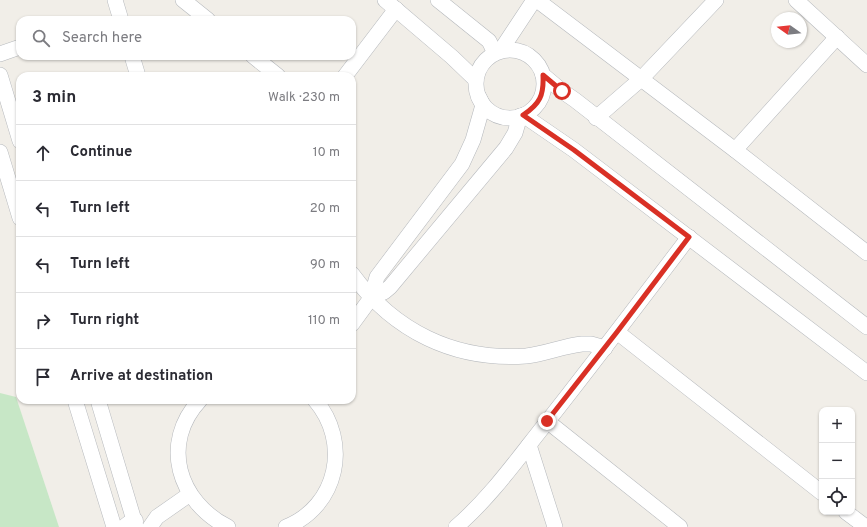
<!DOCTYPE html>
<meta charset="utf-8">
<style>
:root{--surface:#fff;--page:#f7f7f7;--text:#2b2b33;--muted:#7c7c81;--line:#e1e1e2}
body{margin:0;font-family:Overpass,sans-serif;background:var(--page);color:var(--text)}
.controls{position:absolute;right:12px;bottom:12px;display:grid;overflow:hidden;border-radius:8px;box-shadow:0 1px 3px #0004}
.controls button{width:36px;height:36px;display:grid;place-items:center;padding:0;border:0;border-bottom:1px solid var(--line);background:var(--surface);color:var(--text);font:20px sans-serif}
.compass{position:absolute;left:771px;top:12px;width:36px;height:36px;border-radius:50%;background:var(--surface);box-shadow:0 1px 3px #0004;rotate:285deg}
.stop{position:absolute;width:12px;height:12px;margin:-9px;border:3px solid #d93025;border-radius:50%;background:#fff}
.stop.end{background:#d93025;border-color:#fff;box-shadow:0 1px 4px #0008}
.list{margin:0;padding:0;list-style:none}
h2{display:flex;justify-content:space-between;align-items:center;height:52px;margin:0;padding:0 16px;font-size:17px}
h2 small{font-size:13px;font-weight:400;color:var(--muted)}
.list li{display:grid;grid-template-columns:26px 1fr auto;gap:12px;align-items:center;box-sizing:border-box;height:56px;padding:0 16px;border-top:1px solid var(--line)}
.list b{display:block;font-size:15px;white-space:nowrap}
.list em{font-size:13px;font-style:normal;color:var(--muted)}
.icon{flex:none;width:22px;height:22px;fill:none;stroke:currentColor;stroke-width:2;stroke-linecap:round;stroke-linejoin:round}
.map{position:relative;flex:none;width:867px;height:527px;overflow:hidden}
.search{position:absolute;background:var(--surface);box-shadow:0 1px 3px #0004;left:16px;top:16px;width:340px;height:44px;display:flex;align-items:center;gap:10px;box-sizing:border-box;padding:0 14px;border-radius:12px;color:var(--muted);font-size:15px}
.panel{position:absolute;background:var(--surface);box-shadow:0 1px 3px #0004;left:16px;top:72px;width:340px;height:332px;border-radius:12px}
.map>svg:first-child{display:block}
</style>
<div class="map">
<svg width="867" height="527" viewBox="0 0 867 527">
<rect width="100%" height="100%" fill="#f1eee8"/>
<!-- green -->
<path fill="#c7e7c6" d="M0,393l16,4 43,130h-59z"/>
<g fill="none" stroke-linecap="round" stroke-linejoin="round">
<defs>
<g id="minor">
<path d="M115,0l6,20"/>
<path d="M183,0l25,20"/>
<path d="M385,0l67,57 24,23"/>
<path d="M438,0l51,41 6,12"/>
<path d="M537,0l198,150 132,103"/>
<path d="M796,0l71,65"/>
<path d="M501,50l33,-50"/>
<circle cx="510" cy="84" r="34"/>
<path d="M0,54l20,-7"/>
<path d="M132,56l6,20"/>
<path d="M253,56l25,20"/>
<path d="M0,75l20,66"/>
<path d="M543,75l19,16 13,9 292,227"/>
<path d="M345,76l51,-67"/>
<path d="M523,115l51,35 293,223"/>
<path d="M596,118l45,-39 75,-79"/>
<path d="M735,150l102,-113"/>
<path d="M0,152l20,66"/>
<path d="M352,274c42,57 102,87 174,82 19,-2 37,-10 56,-12h9l14,4"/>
<path d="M371,298l13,-6 6,-5 116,-139 9,-15 5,-17"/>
<path d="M352,324l19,-26 6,-21 85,-113 11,-24 10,-35 -4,-8"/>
<path d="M617,332l205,161"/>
<path d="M75,400l39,127"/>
<path d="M98,400l38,127"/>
<path d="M200,400c-40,43 -22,102 28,127"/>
<path d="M547,421l133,106"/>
<path d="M529,445l26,82"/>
<path d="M846,512l20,15"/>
<path d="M150,527l7,-10 33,-23"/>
<path d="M286,527c52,-21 65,-85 29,-127"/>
<path d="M456,527c35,-30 62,-69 91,-105 48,-61 95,-123 142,-185"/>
</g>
<path id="tertiary" d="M126,527l8,-6"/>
</defs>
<!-- minor casing -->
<use href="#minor" stroke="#b5b8bc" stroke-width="16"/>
<!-- tertiary casing -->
<use href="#tertiary" stroke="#b5b8bc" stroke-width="19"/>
<!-- minor -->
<use href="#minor" stroke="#fff" stroke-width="15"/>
<!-- tertiary -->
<use href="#tertiary" stroke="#fff" stroke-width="18"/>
</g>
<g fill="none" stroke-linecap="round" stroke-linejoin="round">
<!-- route -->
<path stroke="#d93025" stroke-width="5" d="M547,421l70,-89 72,-95 -115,-87 -51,-35c17,-11 21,-20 20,-40l19,16"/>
</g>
</svg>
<div class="controls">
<button>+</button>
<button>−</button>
<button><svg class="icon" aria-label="locate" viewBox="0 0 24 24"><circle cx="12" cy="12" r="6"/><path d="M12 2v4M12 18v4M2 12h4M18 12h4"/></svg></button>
</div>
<svg class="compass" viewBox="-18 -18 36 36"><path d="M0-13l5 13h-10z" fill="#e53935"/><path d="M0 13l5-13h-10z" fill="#7c7c81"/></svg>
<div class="stop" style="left:562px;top:91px"></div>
<div class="stop end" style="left:547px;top:421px"></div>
<div class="search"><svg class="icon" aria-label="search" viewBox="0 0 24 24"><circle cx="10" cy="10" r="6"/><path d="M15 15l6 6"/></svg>Search here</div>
<section class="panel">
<h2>3 min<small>Walk · 230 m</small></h2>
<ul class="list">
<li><svg class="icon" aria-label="ahead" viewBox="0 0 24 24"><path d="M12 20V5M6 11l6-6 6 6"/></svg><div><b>Continue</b></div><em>10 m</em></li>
<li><svg class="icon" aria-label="left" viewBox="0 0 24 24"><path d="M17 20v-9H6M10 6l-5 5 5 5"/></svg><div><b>Turn left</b></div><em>20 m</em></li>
<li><svg class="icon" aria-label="left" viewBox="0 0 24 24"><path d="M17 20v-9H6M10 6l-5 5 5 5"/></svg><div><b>Turn left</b></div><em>90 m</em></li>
<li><svg class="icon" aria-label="right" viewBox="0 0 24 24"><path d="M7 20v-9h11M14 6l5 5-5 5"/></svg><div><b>Turn right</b></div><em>110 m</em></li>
<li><svg class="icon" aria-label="arrive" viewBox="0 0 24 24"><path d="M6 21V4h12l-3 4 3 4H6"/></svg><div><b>Arrive at destination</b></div></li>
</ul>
</section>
</div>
